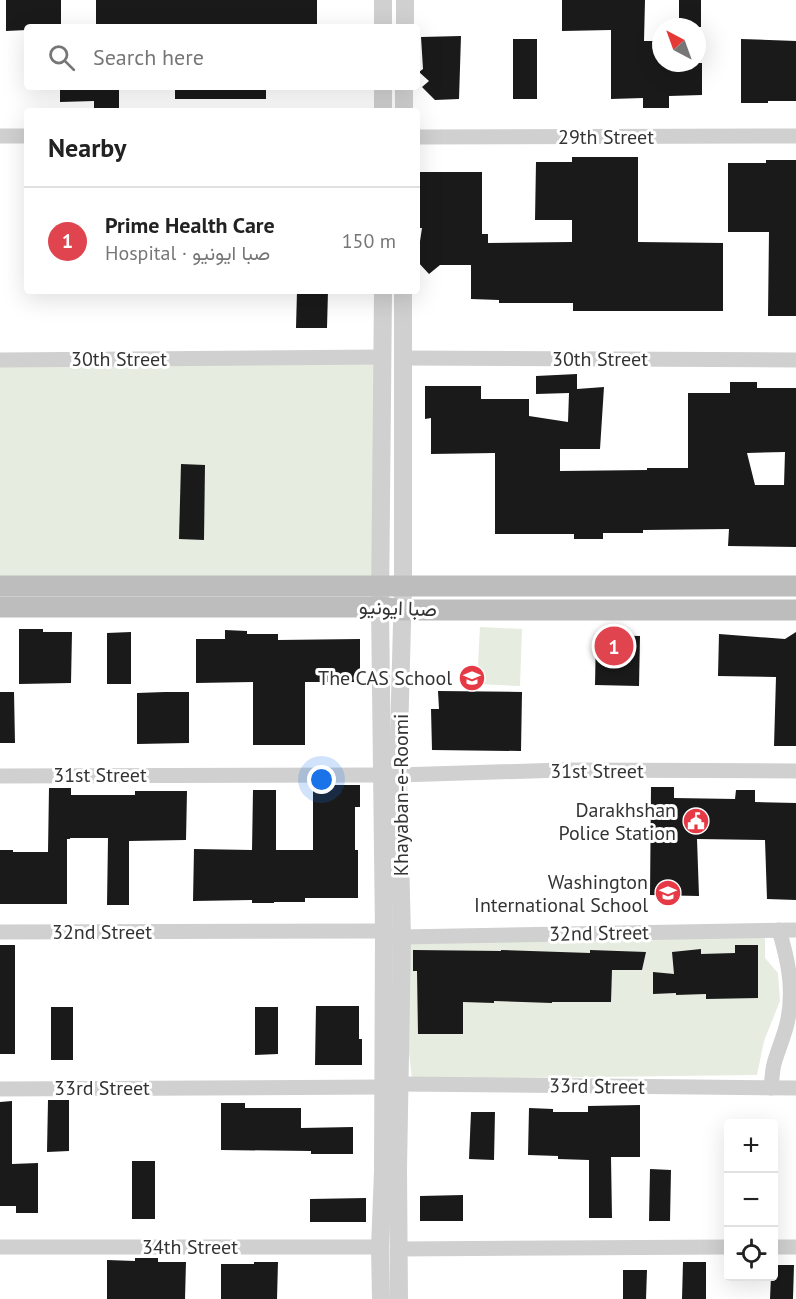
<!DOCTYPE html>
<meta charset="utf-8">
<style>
:root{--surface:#fff;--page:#f2f2f2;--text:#222;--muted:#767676;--line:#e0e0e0;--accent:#e63946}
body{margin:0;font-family:"PT Sans",Vazirmatn,sans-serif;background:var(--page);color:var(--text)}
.controls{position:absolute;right:18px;bottom:18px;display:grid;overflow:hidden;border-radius:6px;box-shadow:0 6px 24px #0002}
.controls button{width:54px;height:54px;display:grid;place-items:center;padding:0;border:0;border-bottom:2px solid var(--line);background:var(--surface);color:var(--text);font:30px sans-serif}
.compass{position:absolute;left:652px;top:18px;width:54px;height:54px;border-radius:50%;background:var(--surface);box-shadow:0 6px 24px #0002;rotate:319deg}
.you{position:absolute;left:322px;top:780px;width:21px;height:21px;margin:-15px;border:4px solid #fff;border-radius:50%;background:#1a73e8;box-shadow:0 0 0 9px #1a73e833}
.badge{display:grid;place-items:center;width:39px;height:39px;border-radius:50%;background:var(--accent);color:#fff;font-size:20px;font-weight:700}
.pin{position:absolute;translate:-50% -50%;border:3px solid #fff;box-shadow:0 2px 6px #0006}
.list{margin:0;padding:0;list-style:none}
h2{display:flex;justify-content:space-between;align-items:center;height:78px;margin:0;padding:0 24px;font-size:26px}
h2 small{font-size:20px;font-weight:400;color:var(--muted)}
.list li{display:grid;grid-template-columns:39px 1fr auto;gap:18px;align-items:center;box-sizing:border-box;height:108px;padding:0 24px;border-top:2px solid var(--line)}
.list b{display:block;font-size:22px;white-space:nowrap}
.list p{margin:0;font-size:20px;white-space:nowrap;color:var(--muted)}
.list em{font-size:20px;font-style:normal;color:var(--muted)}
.icon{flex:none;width:33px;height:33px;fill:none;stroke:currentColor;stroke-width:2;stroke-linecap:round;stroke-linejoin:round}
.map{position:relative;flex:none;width:796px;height:1299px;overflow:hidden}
.search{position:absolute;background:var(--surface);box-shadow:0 6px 24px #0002;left:24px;top:24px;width:396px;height:66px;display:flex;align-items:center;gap:15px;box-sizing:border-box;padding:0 21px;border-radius:6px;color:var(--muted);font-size:22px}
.panel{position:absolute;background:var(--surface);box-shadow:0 6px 24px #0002;left:24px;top:108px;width:396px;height:186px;border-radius:6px}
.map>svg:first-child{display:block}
</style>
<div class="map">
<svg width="796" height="1299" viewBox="0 0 796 1299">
<rect width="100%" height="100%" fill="#fff"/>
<!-- green -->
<g fill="#e6ecdf">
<path d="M375,364v215l-375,-3v-211z"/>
<path d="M480,627l42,2 -2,57 -43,-2z"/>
<path d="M765,936v22l13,15 2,28 -16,40 -7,34 -345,4 -5,-43 2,-93z"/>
</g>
<!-- building -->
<g fill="#1a1a1a" fill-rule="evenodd">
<path d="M6,0h55v27h-34v3l-21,1z"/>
<path d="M96,0h221v24h-52v3h-169z"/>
<path d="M562,0h83l-1,41h17v22h41v32l-33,1v12h-26v-10l-32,1v-69l-49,1z"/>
<rect x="679" y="0" width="22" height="27"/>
<path d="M461,36l-2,63 -24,1 -13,-13 7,-6 -10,-9 4,-3 -2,-32z"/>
<rect x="513" y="39" width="24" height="60"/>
<path d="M741,39l55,2v60h-28v2h-27z"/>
<path d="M60,87h59v24h-25v-10l-34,1z"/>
<rect x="175" y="87" width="91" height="12"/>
<path d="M572,157h66v85l85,1v68h-150v-8h-74v-3l-28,-1v-34h-31l-11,9 -12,-13 5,-33h-5v-56h65v62h6v9l84,-1v-22h-37l1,-58h36z"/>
<path d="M766,160h30v156h-28l1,-84h-41v-69h38z"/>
<path d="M297,291h31l-1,37h-31z"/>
<path d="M577,374v15l27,-2 -4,62h-40v22l87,-1v-2h41v-75h42v-11h27v6h39v159l-68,-1 1,-17 -86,1v3h-40v6h-29v-5h-79v-81l-64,1v-36l-6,1v-33h56v13h48v17l39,6 1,-29 -33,1v-18zM785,452l-1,33h-29l-8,-32z"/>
<path d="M181,464l24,1 -1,75 -25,-1z"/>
<path d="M19,629h24v3h29l-1,51 -52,1z"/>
<path d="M225,630l22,1v3h31v6l82,-1v43h-55v63h-52v-63l-57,1v-44h29z"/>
<path d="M131,632v52h-24v-51z"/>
<path d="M796,632v114h-22l2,-69 -58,-1 1,-42 66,5z"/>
<path d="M596,635l44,1 -1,50 -44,-1z"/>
<path d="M438,691l84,1 -1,59 -89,-1 -1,-41h8z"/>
<path d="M0,692h14l1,51h-15z"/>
<path d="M165,692h24v51l-52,1v-51z"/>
<path d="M313,785h47v22h-5v43h3v48h-53v4h-31v1h-22v-3l-59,1 1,-52 58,1 1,-60h23v60h37z"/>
<path d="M651,787h23v11l61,1 1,-9h19v12l41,1v97l-29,-1 -2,-59 -68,-1 2,57 -49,-1z"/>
<path d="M49,788h22v7h64v-4h52l-1,49 -57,1v64h-22l1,-67h-38v1h-3v65h-67v-54h13v2h35z"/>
<rect x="0" y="945" width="15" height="109"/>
<path d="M735,945h23v53l-52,1v-5l-30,1v-2l-23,1v-22l21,2 -2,-22 29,-3v5l34,-1z"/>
<path d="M413,950l88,1v-1l89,3v-3l56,2 -4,18h-30l-1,32h-59v1l-58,-2v2l-31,-1v32h-45l-1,-63h-4z"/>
<path d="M316,1006h43v33h3v26h-47z"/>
<rect x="51" y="1007" width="22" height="53"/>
<path d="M255,1007h23v47l-23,1z"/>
<path d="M48,1100h21v51l-22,1z"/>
<path d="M12,1101v63l26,-1v50h-22v-7h-16v-104z"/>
<path d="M221,1103h24v5h56v20l52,-1v27h-42v-3l-90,-1z"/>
<path d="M640,1105v52h-29l1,61h-23v-58l-31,-1v-3l-30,-1 1,-47 24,1v3h35v-6z"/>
<path d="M471,1112h24l-1,48 -25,-1z"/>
<rect x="132" y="1161" width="23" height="58"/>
<path d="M650,1169l21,1 -1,51h-21z"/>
<path d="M463,1195v26h-43v-25z"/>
<path d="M366,1198v24h-56v-23z"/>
<path d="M135,1258h23v4h28l-1,37h-78v-39l28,1z"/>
<path d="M254,1262h24l-1,37h-56v-35h33z"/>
<path d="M683,1262h23v37h-24z"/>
<path d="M774,1265h20l-1,34h-23l1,-23h3z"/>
<path d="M623,1270h24l-1,29h-23z"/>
</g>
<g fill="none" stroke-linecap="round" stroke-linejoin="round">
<!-- minor -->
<g stroke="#d0d0d0" stroke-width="15">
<path d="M0,136h27"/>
<path d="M417,137l379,-1"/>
<path d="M403,358l393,2"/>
<path d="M0,360l382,-3"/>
<path d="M398,775l164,-5 234,1"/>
<path d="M0,776l381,-1"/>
<path d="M0,932l384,-1"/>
<path d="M402,937l394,-7"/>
<path d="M399,1084l397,4"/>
<path d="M771,1088c1,-8 1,-16 3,-24 4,-15 11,-29 14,-45 6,-31 0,-59 -9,-89"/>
<path d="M0,1089l383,-2"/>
<path d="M0,1247h380"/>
<path d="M774,1247h22"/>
<path d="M398,1249l330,-2"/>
</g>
<!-- tertiary -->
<g stroke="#d0d0d0" stroke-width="18">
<path d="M383,27v-27"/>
<path d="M405,27v-27"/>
<path d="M383,111v-24"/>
<path d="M404,111v-24"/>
<path d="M381,1299l-1,-52 3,-76 1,-240 -4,-324 3,-316"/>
<path d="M399,1299l-1,-129 4,-233 -4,-162 5,-189v-295"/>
</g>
<!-- secondary -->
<g stroke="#bdbdbd" stroke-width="21">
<path d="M0,586h796"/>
<path d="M0,607h380l23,3h393"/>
</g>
</g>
<!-- icons -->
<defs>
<symbol id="school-disc" viewBox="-11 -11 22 22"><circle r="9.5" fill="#e63946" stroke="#fff"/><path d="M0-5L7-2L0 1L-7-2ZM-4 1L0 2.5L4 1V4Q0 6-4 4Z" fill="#fff"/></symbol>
<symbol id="civic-disc" viewBox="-11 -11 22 22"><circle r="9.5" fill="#e63946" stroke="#fff"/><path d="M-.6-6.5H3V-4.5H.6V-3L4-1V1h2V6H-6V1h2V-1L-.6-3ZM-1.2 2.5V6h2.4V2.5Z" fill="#fff"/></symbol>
</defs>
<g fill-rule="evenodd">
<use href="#school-disc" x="457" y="663" width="30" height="30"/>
<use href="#civic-disc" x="681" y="806" width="30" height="30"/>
<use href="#school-disc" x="653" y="878" width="30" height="30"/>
</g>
<g text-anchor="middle" stroke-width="6" stroke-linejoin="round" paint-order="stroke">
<!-- street labels -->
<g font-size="20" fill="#333" stroke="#fff">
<text x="606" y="144">29th Street</text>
<text x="119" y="366">30th Street</text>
<text x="600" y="366">30th Street</text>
<text transform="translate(398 608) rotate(2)" y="7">صبا ایونیو</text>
<text x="597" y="778">31st Street</text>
<text x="100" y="782">31st Street</text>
<text transform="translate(401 795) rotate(-90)" y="7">Khayaban-e-Roomi</text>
<text x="102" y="939">32nd Street</text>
<text transform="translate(599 933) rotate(-1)" y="7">32nd Street</text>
<text transform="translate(597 1086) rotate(1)" y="7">33rd Street</text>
<text x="102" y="1095">33rd Street</text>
<text x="190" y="1254">34th Street</text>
</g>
<!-- poi labels -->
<g font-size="20" fill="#333" stroke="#fff" text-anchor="end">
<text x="452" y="685">The CAS School</text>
<text x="676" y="817">Darakhshan<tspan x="676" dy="23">Police Station</tspan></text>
<text x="648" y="889">Washington<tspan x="648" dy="23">International School</tspan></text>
</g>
</g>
</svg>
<div class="controls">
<button>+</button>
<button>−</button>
<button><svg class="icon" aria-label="locate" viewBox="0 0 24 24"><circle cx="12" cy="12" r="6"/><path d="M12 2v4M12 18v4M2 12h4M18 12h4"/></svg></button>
</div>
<svg class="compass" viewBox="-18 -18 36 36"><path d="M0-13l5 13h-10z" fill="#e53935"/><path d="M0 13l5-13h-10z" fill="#767676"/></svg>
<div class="you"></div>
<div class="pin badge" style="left:614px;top:646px;background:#e0444e">1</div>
<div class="search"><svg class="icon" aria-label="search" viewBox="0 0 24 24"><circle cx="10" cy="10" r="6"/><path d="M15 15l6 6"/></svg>Search here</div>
<section class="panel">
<h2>Nearby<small></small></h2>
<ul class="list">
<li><span class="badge" style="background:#e0444e">1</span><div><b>Prime Health Care</b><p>Hospital · صبا ایونیو</p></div><em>150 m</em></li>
</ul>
</section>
</div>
